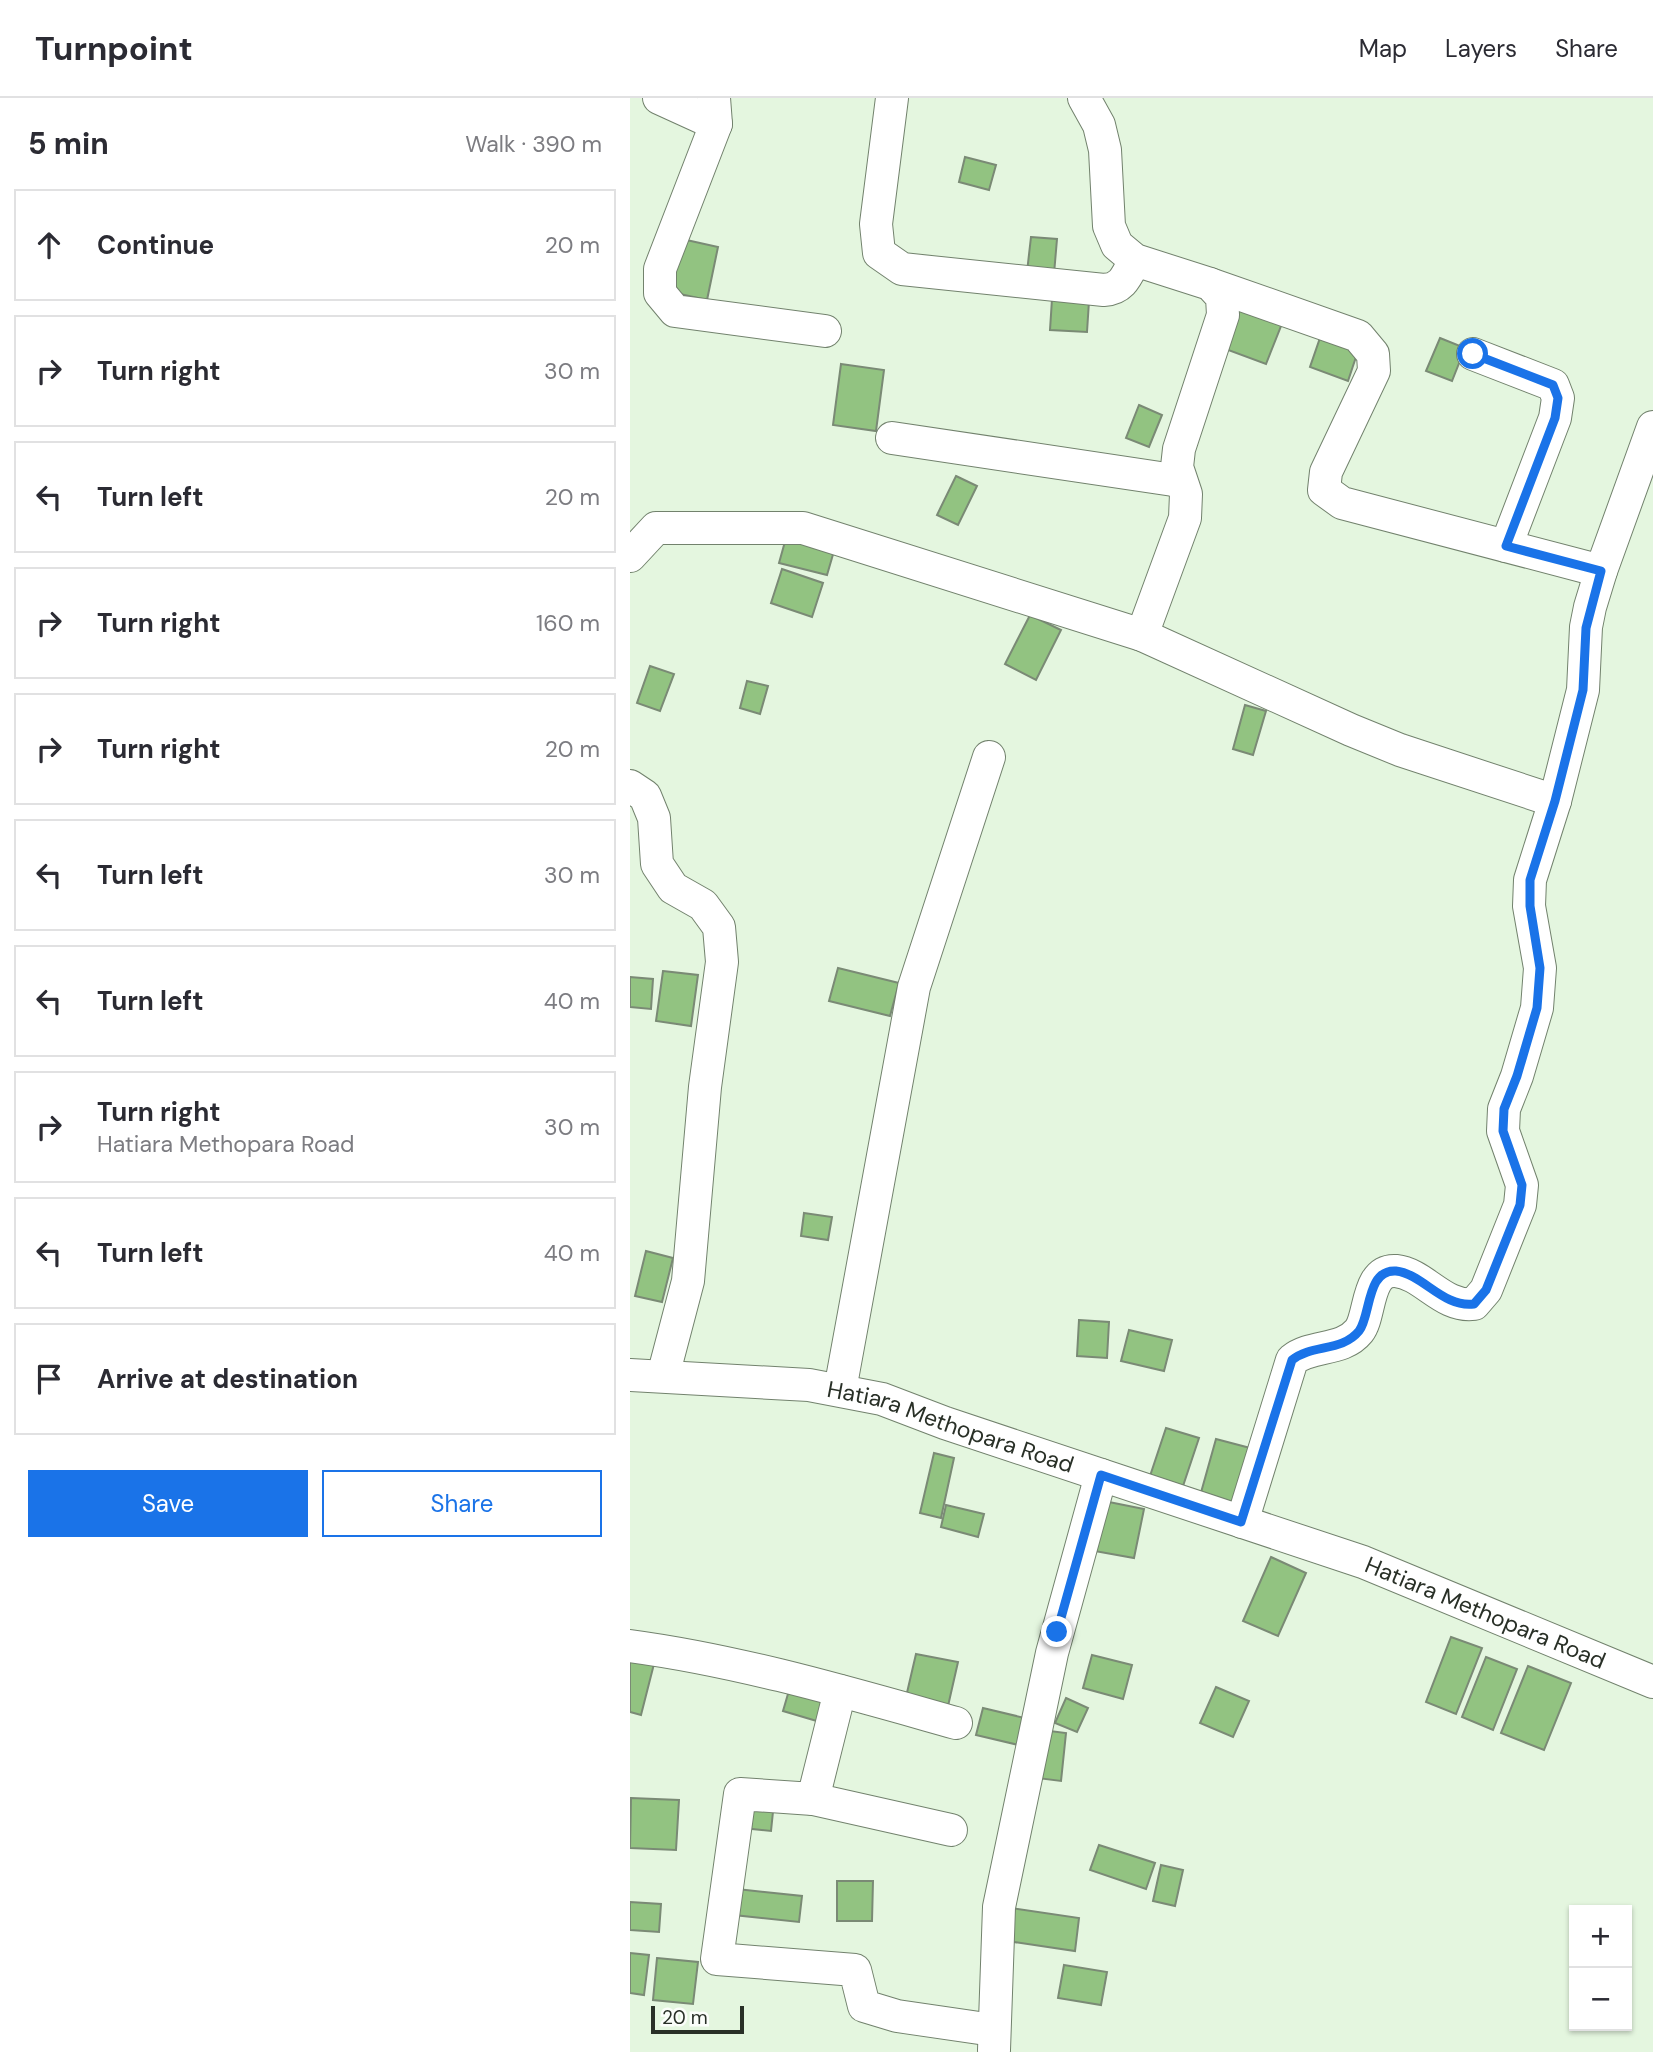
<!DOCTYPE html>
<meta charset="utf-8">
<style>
:root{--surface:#fff;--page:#f7f7f7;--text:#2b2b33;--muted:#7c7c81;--line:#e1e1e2;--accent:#1a73e8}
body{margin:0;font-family:"DM Sans",sans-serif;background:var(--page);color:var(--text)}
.controls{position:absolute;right:21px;bottom:21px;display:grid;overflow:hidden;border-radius:0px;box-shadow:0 2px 5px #0004}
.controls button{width:63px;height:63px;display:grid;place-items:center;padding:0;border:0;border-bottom:2px solid var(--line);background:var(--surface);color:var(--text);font:35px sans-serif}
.scale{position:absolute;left:21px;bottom:18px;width:93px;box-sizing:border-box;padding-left:7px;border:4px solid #293027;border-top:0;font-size:19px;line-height:24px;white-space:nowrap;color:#293027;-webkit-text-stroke:5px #fbfefa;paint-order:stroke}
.stop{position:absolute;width:21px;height:21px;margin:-16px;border:5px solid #1a73e8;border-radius:50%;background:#fff}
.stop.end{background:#1a73e8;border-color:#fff;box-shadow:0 2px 7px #0008}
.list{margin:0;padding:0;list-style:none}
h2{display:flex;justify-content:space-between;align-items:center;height:91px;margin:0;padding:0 28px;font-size:30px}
h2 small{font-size:23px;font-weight:400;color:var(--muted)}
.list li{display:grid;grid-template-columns:46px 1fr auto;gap:21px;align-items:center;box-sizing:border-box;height:112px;margin:0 14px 14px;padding:0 14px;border:2px solid var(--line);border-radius:0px}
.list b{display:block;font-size:26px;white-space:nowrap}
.list p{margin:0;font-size:23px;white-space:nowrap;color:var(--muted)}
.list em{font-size:23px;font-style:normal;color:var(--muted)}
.actions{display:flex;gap:14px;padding:21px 28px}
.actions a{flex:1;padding:16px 0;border:2px solid var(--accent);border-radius:0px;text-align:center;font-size:24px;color:var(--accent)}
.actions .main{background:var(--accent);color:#fff}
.icon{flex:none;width:38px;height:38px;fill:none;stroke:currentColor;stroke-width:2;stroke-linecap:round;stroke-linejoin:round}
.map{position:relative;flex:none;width:1023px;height:1954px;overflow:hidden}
header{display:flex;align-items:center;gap:42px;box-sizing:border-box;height:98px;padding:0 35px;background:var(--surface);border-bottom:2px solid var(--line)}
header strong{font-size:33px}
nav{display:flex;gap:38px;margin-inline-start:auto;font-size:24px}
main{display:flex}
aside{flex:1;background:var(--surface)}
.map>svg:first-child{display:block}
</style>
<header>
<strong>Turnpoint</strong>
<nav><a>Map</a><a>Layers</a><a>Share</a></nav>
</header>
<main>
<aside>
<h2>5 min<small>Walk · 390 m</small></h2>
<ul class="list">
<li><svg class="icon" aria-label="ahead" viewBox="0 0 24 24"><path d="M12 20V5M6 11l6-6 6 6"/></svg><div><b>Continue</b></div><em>20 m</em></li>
<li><svg class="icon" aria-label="right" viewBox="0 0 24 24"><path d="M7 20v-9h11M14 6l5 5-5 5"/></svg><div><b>Turn right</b></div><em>30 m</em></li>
<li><svg class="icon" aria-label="left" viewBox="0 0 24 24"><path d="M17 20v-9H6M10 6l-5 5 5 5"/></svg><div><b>Turn left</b></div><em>20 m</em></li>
<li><svg class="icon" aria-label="right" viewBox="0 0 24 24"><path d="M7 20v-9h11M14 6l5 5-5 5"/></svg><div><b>Turn right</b></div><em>160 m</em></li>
<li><svg class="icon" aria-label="right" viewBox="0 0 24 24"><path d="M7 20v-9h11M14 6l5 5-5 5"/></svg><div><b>Turn right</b></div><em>20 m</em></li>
<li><svg class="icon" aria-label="left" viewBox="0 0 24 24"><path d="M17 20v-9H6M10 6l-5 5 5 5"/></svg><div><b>Turn left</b></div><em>30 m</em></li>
<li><svg class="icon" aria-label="left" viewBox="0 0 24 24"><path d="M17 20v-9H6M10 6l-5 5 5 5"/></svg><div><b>Turn left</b></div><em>40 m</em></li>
<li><svg class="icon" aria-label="right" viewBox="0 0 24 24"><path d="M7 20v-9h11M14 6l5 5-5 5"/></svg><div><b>Turn right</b><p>Hatiara Methopara Road</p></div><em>30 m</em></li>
<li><svg class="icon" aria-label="left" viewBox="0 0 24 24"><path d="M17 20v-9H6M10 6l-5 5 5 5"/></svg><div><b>Turn left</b></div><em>40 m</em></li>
<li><svg class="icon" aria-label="arrive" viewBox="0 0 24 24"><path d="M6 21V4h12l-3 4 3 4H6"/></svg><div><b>Arrive at destination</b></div></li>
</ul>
<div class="actions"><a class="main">Save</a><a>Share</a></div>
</aside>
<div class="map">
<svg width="1023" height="1954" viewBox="0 0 1023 1954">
<rect width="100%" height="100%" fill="#e4f6df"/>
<!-- building -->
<g fill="#92c381" stroke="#7a8a75" stroke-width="2">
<path d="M335,59l31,8 -7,25 -30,-8z"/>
<path d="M401,139l26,2 -3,35 -27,-2z"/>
<path d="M52,141l36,8 -11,53 -36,-8z"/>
<path d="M422,201l37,2 -2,31 -37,-2z"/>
<path d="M606,205l47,18 -17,43 -46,-17z"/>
<path d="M691,237l38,13 -11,33 -38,-14z"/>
<path d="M810,240l25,10 -13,33 -26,-10z"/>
<path d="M211,266l43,6 -8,61 -43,-6z"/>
<path d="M509,307l23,10 -13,32 -23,-9z"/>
<path d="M326,378l21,10 -19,39 -21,-10z"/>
<path d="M156,440l48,13 -7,24 -48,-12z"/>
<path d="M152,471l41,14 -11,34 -41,-14z"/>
<path d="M400,517l31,15 -25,50 -31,-16z"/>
<path d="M20,568l24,8 -14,37 -23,-8z"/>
<path d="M117,583l21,5 -8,28 -20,-6z"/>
<path d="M615,607l21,6 -13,44 -20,-6z"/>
<path d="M208,870l61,15 -9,33 -61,-15z"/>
<path d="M33,873l35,4 -7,51 -35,-5z"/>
<path d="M0,879l23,2 -2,30 -21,-2z"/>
<path d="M174,1115l28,4 -4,23 -27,-4z"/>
<path d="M16,1153l27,7 -11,44 -27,-6z"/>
<path d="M449,1222l30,2 -2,36 -30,-2z"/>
<path d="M499,1232l43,10 -8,31 -43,-10z"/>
<path d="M536,1330l33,10 -18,54 -33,-10z"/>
<path d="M586,1341l38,10 -16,58 -38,-11z"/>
<path d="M304,1355l20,5 -13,60 -21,-5z"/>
<path d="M469,1402l45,9 -10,49 -45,-8z"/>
<path d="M316,1407l38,9 -6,23 -37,-10z"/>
<path d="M641,1459l35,16 -28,63 -35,-15z"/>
<path d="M821,1539l31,11 -26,66 -30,-12z"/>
<path d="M0,1556l25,6 -14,55 -11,-3z"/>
<path d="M286,1556l42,8 -10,44 -42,-9z"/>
<path d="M462,1557l40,10 -9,34 -40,-11z"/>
<path d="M856,1559l31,12 -24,61 -31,-13z"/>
<path d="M898,1568l43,17 -27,67 -43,-17z"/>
<path d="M160,1589l37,10 -7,25 -37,-11z"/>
<path d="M586,1589l33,14 -16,36 -33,-14z"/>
<path d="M436,1600l22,10 -11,24 -22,-9z"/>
<path d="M353,1610l50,12 -6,27 -51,-12z"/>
<path d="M412,1632l24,3 -5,48 -24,-3z"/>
<path d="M1,1700l48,2 -3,50 -46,-2z"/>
<path d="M116,1701l28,3 -3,29 -28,-3z"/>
<path d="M469,1747l56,18 -9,26 -56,-19z"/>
<path d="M531,1767l22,5 -8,36 -22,-5z"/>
<path d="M207,1783h36l-1,40h-35z"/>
<path d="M107,1791l65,7 -3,26 -65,-7z"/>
<path d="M0,1804l31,2 -2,28 -29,-2z"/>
<path d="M381,1810l68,10 -4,33 -68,-10z"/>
<path d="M0,1855l19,2 -5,40 -14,-2z"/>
<path d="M27,1860l41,4 -5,42 -40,-4z"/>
<path d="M434,1867l43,7 -6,33 -43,-7z"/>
</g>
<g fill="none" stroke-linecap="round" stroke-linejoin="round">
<defs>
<g id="street">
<path d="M29,0l57,26"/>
<path d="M84,0l2,26 -56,145v24l15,18 150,20"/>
<path d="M262,0l-16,126 3,29 23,16 202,21c19,-1 23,-15 31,-30"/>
<path d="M454,0l15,27 6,25 4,76 8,19 18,15 75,24 12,13 1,18 -44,134 -2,18 9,27 -1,24 -43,117"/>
<path d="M580,186l148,52 15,18 1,17 -48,101 -2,18 18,13 259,68"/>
<path d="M843,256l80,31 5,13 -3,20 -49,128"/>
<path d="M262,340l288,43"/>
<path d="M0,458l26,-28h147l339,107 209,95 49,20 155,51"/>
<path d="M0,688l15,10 9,22 3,46 16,24 30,17 16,22 3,35 -17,125 -17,194 -25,95"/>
<path id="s1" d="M0,1277l179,10 73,14 63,24 418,139 290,120"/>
<path d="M210,1292l74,-403 75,-230"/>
<path d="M612,1424l50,-162c20,-16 50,-8 67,-29 12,-15 7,-62 37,-60 28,3 47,37 78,33l12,-14 34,-85 2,-20 -19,-54 1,-22 13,-33 20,-68 3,-40 -11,-62 1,-26 25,-79 28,-111 3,-63 4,-20 11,-36 52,-144"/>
<path d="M0,1548c111,15 219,47 326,77"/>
<path d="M210,1593l-27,108 -73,-5 -23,165 138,11 9,36 33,10 96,14"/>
<path d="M183,1701l138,31"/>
<path d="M364,1952l5,-143 53,-254 49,-178"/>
</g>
</defs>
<!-- street casing -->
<use href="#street" stroke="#72826d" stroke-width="34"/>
<!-- street -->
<use href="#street" stroke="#fff" stroke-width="32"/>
</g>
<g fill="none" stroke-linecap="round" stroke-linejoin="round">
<!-- route -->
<path stroke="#1a73e8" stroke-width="9" d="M427,1534l44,-157 140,47 51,-162c20,-16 50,-8 67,-29 12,-15 7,-62 37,-60 27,3 47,37 78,33l12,-14 34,-85 2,-20 -19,-54 1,-22 13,-33 20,-68 3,-40 -10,-62v-26l25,-79 28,-111 3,-62 15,-57 -95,-25 49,-128 3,-20 -5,-13 -80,-31"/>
</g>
<g text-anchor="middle" stroke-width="5" stroke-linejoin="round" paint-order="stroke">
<!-- street labels -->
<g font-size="23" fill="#293027" stroke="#fbfefa">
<text dy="8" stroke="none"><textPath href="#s1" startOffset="327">Hatiara Methopara Road</textPath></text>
<text dy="8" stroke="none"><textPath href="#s1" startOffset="894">Hatiara Methopara Road</textPath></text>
</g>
</g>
</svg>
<div class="controls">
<button>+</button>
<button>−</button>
</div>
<div class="scale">20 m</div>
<div class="stop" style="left:843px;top:256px"></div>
<div class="stop end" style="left:427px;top:1534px"></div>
</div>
</main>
